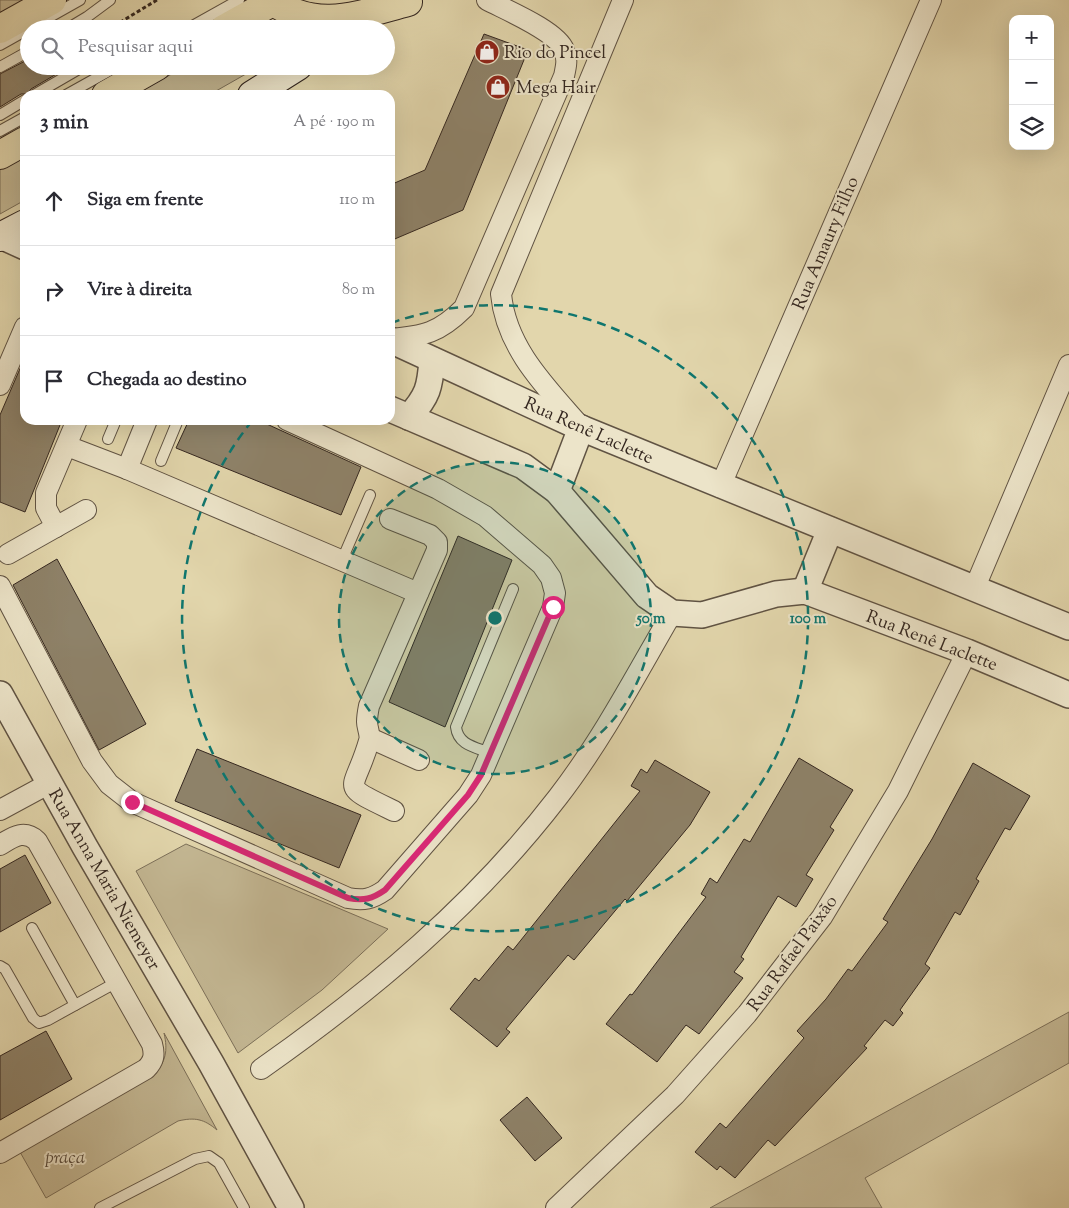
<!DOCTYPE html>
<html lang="pt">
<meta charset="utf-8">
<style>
:root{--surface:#fff;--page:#f2f2f3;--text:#2b2b33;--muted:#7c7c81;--line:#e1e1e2}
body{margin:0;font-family:"Sorts Mill Goudy",serif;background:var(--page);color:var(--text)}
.controls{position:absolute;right:15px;top:15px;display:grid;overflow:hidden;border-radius:10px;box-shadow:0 5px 20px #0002}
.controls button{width:45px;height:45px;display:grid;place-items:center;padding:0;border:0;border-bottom:1px solid var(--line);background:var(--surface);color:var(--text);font:25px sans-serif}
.stop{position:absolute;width:15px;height:15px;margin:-11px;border:4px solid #db2777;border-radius:50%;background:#fff}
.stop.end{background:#db2777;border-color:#fff;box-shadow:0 1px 5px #0008}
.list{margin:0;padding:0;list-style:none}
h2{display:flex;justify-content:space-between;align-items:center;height:65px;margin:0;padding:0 20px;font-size:21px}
h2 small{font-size:16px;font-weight:400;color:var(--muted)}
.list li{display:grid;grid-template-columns:32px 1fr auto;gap:15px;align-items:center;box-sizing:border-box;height:90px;padding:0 20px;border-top:1px solid var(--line)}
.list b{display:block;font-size:19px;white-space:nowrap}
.list em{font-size:16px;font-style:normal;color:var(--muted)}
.icon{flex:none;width:28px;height:28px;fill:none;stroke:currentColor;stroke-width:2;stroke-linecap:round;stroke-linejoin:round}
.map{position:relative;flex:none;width:1069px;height:1208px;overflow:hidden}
.search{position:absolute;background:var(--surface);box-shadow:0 5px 20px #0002;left:20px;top:20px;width:375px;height:55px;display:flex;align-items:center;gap:12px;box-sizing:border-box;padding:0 18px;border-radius:28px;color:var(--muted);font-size:19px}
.panel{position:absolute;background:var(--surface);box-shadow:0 5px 20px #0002;left:20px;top:90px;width:375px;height:335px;border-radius:15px}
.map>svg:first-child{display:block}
</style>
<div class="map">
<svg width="1069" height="1208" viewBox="0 0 1069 1208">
<rect width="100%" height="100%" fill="#e2d6ac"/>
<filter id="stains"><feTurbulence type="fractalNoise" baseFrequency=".004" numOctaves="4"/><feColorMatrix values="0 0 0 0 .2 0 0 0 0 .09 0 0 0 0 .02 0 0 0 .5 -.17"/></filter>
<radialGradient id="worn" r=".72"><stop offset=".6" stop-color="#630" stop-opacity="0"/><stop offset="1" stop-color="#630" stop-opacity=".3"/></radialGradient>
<!-- green -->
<g fill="#c4b894" stroke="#7c705a">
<path d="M0,0h33l-33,19z"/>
<path d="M186,66h74l-51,29h-75z"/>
<path d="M25,156v44l-25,14v-45z"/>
<path d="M186,844l202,85 -66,61 -84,63 -102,-182z"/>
<path d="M1069,1012v51l-204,115 17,30h-172z"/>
<path d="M164,1033l53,97c-13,-11 -22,-13 -39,-9l-132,77 -26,-46 134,-77c12,-14 14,-24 10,-42z"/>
</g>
<!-- building -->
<g fill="#8e8269" stroke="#342720">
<path d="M484,34l44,16 -65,160 -73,31v-56l35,-15z"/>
<path d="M29,59v7h41l-39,23 -4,5h-6l-21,13v-33z"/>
<path d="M25,357v63h37l-37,92 -25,-10v-87z"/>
<path d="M189,420h69l103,47 -20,48 -165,-67z"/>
<path d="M458,536l54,24 -67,167 -56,-25z"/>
<path d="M57,559l89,165 -47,26 -86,-165z"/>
<path d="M197,749l164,66 -22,53 -164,-67z"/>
<path d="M799,758l54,32 -23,37 4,3 -28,45 7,4 -17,28 -18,-11 -37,61 3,2 -10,13 9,6 -44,56 -13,-9 -29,37 -51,-38 24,-30 2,1 74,-98 -5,-3 9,-16 7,5 27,-44 6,3z"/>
<path d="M655,760l55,32 -20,33 -63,76 -2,-2 -51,61 -6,-5 -62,74 4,3 -13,15 -47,-38 25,-31 4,3 29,-35 5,4 127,-159 -9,-5 10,-17 6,4z"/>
<path d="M973,763l57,33 -20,34 -5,-2 -29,51 3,2 -19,34 -5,-3 -30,52 5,4 -30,42 3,3 -10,13 -8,-6 -21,26 3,2 -92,98 -7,-6 -33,38 -15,-12 -3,4 -22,-18 25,-29 6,5 78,-90 -7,-7 29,-32 22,-30 4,2 36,-49 -5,-3 49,-80z"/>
<path d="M25,855l26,48 -51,29v-63z"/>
<path d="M46,1031l26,48 -72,41v-64z"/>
<path d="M527,1097l35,41 -27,23 -35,-41z"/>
</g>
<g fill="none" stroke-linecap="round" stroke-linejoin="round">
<defs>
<g id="service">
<path d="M67,29l20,-12 23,-17"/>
<path d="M187,29l52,-29"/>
<path d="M0,45l80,-45"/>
<path d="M0,67l29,-16"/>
<path d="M34,95l50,-29"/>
<path d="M66,95l52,-29"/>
<path d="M0,115l25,-15"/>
<path d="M0,131l25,-14"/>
<path d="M108,439l8,-19"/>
<path d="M161,461l17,-41"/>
<path d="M342,560l28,-65"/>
<path d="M490,753c-15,-6 -32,-8 -34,-26l57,-138"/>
<path d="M32,928l43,77"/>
<path d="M0,966l5,3 28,49 6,5 9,-3 69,-38"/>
<path d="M100,1208l95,-49 14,-3 10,7 25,45"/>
</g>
<g id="minor">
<path d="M390,339c34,-3 49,-6 74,-31l100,-232c2,-9 4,-17 0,-26 -7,-19 -58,-40 -77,-50"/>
<path d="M0,385l25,-58"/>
<path d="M580,426c-34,-39 -74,-78 -79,-132l122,-294"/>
<path d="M67,446l60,23 291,124"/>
<path d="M127,469l20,-49"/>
<path d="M720,487l211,-487"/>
<path d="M390,519l40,16 7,7v8l-68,156c-1,5 -2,11 -2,16 0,6 4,13 2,19 -15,53 -33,42 25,70"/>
<path d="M56,527l-10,-19v-15l31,-73"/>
<path d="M8,554l78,-44"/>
<path d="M0,586l92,175 17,23 23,18 216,96c16,3 24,1 37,-8l83,-95 13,-20 72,-168 2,-14 -4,-15 -9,-13 -57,-49 -47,-27 -151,-69"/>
<path d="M975,587l94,-222"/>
<path d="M370,738l49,22"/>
<path d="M0,810l50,-27"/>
<path d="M0,845c13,-8 24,-16 37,-4l115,203c3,11 2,17 -6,25l-146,84"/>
<path d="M261,1069c111,-78 214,-164 297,-272 44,-57 78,-122 114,-184"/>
<path d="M556,1208l119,-113 72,-81 75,-97 76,-126 69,-139"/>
</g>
<g id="tertiary">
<path d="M1,236l24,11"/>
<path d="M390,340l191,88 488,199"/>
<path d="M390,409l133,57 34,25 90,105 25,17 30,2 74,-21 29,-3 162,61 102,43"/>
<path d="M409,417c19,-21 21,-30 23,-57"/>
<path d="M557,491l24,-63"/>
<path d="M805,591l25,-61"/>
<path d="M0,694l85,153 126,216 80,145"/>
</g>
<g id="secondary">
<path d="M252,95l46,-29"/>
<path d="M0,237l25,-13"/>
</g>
<g id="trunk">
<path d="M271,0c46,33 87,15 137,2"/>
<path d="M0,29l52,-29"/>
<path d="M224,29l52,-29"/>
<path d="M106,95l51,-29"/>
<path d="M0,155l25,-14"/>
</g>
</defs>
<!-- service casing -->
<use href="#service" stroke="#605343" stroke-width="12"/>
<!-- minor casing -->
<use href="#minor" stroke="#605343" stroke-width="22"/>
<!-- tertiary casing -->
<use href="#tertiary" stroke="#605343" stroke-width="28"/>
<!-- secondary casing -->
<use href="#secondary" stroke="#342720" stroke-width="30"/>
<!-- trunk casing -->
<use href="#trunk" stroke="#342720" stroke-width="30"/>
<!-- path -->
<path stroke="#342720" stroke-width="3" stroke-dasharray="4 2.5" stroke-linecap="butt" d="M109,29l48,-29"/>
<!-- service -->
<use href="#service" stroke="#ece4c9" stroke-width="10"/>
<!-- minor -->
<use href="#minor" stroke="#ece4c9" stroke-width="20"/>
<!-- tertiary -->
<use href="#tertiary" stroke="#ece4c9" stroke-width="25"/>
<!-- secondary -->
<use href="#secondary" stroke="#ece4c9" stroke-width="28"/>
<!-- trunk -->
<use href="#trunk" stroke="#e2d6ac" stroke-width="28"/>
</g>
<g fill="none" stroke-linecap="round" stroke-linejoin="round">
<!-- route -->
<path stroke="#db2777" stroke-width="6" d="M132,802l216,96c16,3 24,1 37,-8l83,-95 13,-20 72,-168"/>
</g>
<!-- distance rings -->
<circle cx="495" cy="618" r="156" fill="#0f766e" fill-opacity=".12"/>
<g fill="none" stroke="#0f766e" stroke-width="2.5" stroke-dasharray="9 6">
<circle cx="495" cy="618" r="156"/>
<path d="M391 323A313 313 0 1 1 252 421"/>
</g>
<!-- icons -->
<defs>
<symbol id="shop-disc" viewBox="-11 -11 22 22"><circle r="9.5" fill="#8f2418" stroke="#ece4c9"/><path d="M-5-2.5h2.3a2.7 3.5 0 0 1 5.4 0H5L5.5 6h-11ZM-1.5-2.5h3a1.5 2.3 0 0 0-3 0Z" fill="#fff"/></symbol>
</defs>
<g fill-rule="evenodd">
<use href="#shop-disc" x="473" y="38" width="28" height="28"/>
<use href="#shop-disc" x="484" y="73" width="28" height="28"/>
</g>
<g text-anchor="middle" stroke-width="4" stroke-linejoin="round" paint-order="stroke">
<!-- poi labels -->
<g font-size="18" fill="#342720" stroke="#ece4c9" text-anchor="start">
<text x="504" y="58">Rio do Pincel</text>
<text x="516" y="93">Mega Hair</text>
</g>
<!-- street labels -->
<g font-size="18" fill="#342720" stroke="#ece4c9">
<text transform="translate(825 243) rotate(-67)" y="6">Rua Amaury Filho</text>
<text transform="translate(589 430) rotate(24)" y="6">Rua Renê Laclette</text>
<text transform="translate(932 640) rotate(21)" y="6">Rua Renê Laclette</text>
<text transform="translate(105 879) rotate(60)" y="6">Rua Anna Maria Niemeyer</text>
<text transform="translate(792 953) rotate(-54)" y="6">Rua Rafael Paixão</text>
</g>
<!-- park labels -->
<g font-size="18" font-style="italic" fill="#584b3d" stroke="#ece4c9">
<text x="65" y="1163">praça</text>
</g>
</g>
<circle cx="495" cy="618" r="8" fill="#0f766e" stroke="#ece4c9" stroke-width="2.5"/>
<g font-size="15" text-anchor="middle" font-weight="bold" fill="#0f766e" stroke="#ece4c9" stroke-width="4" stroke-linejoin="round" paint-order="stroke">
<text x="651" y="623">50 m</text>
<text x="808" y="623">100 m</text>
</g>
<rect width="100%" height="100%" filter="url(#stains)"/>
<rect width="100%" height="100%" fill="url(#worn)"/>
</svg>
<div class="controls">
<button>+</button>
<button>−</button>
<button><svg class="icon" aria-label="layers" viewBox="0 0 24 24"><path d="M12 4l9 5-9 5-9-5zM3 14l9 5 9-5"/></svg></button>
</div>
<div class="stop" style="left:553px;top:607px"></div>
<div class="stop end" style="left:132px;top:802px"></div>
<div class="search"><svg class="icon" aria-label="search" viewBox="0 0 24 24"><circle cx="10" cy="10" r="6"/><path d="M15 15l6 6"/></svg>Pesquisar aqui</div>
<section class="panel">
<h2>3 min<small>A pé · 190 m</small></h2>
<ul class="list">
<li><svg class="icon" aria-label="ahead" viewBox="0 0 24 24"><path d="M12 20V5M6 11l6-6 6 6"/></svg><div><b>Siga em frente</b></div><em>110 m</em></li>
<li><svg class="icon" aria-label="right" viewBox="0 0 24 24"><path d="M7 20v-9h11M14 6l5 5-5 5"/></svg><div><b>Vire à direita</b></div><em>80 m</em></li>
<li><svg class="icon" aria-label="arrive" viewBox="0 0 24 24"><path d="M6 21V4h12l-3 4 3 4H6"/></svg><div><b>Chegada ao destino</b></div></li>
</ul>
</section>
</div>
